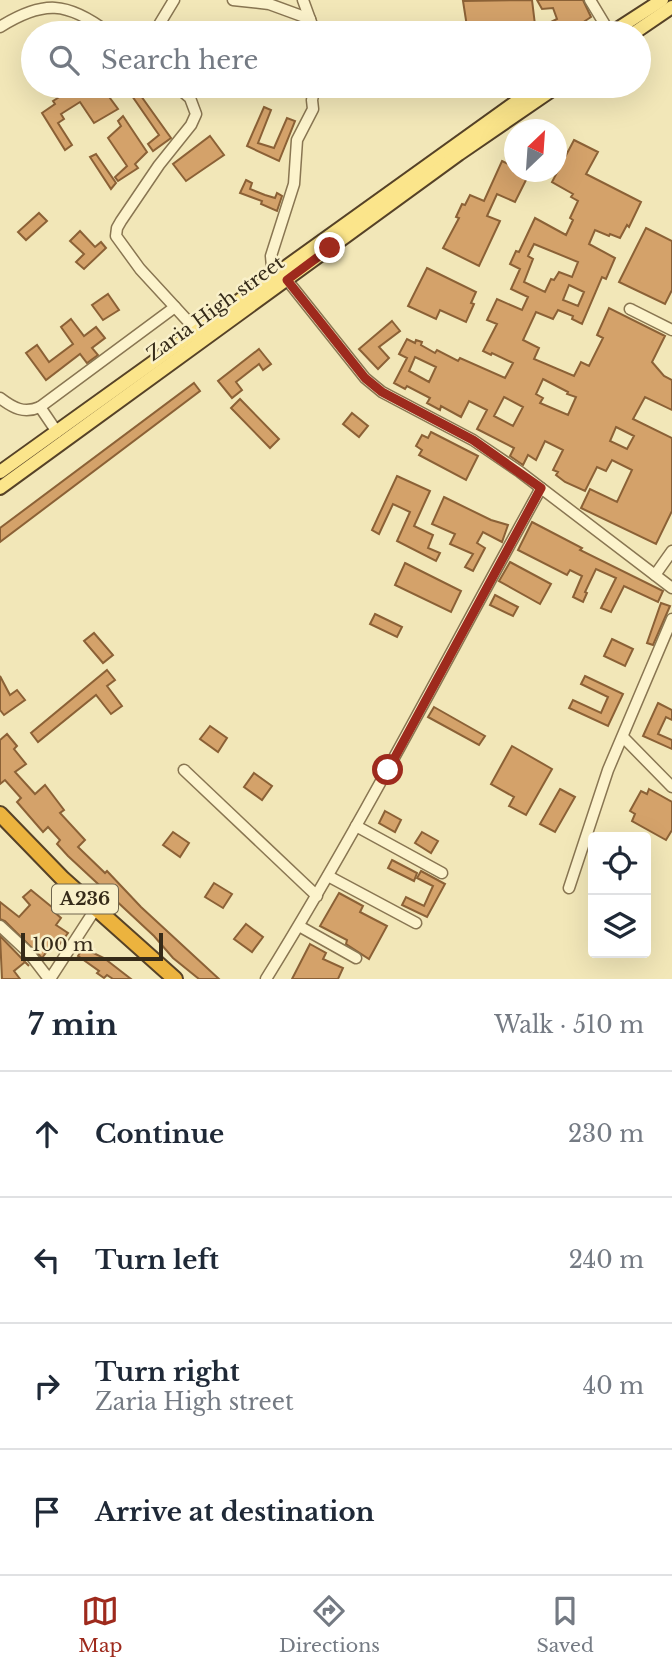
<!DOCTYPE html>
<meta charset="utf-8">
<style>
:root{--surface:#fff;--page:#f6f6f7;--text:#1f2937;--muted:#747a83;--line:#e0e1e3;--accent:#9e2a1d}
body{margin:0;font-family:"Libre Baskerville",serif;background:var(--page);color:var(--text)}
.controls{position:absolute;right:21px;bottom:21px;display:grid;overflow:hidden;border-radius:7px;box-shadow:0 7px 28px #0002}
.controls button{width:63px;height:63px;display:grid;place-items:center;padding:0;border:0;border-bottom:2px solid var(--line);background:var(--surface);color:var(--text);font:35px sans-serif}
.compass{position:absolute;left:504px;top:119px;width:63px;height:63px;border-radius:50%;background:var(--surface);box-shadow:0 7px 28px #0002;rotate:25deg}
.scale{position:absolute;left:21px;bottom:18px;width:142px;box-sizing:border-box;padding-left:7px;border:4px solid #362b19;border-top:0;font-size:19px;line-height:24px;white-space:nowrap;color:#362b19;-webkit-text-stroke:5px #f9f0c9;paint-order:stroke}
.stop{position:absolute;width:21px;height:21px;margin:-16px;border:5px solid #9e2a1d;border-radius:50%;background:#fff}
.stop.end{background:#9e2a1d;border-color:#fff;box-shadow:0 2px 7px #0008}
.list{margin:0;padding:0;list-style:none}
h2{display:flex;justify-content:space-between;align-items:center;height:91px;margin:0;padding:0 28px;font-size:30px}
h2 small{font-size:23px;font-weight:400;color:var(--muted)}
.list li{display:grid;grid-template-columns:46px 1fr auto;gap:21px;align-items:center;box-sizing:border-box;height:126px;padding:0 28px;border-top:2px solid var(--line)}
.list b{display:block;font-size:26px;white-space:nowrap}
.list p{margin:0;font-size:23px;white-space:nowrap;color:var(--muted)}
.list em{font-size:23px;font-style:normal;color:var(--muted)}
.icon{flex:none;width:38px;height:38px;fill:none;stroke:currentColor;stroke-width:2;stroke-linecap:round;stroke-linejoin:round}
.map{position:relative;flex:none;width:672px;height:979px;overflow:hidden}
.search{position:absolute;background:var(--surface);box-shadow:0 7px 28px #0002;left:21px;right:21px;top:21px;height:77px;display:flex;align-items:center;gap:18px;box-sizing:border-box;padding:0 24px;border-radius:38px;color:var(--muted);font-size:26px}
.sheet{height:595px;background:var(--surface)}
nav{display:flex;justify-content:space-around;align-items:center;box-sizing:border-box;height:98px;border-top:2px solid var(--line);background:var(--surface);font-size:19px;color:var(--muted)}
nav a{display:grid;justify-items:center;gap:4px}
nav .on{color:var(--accent)}
.map>svg:first-child{display:block}
</style>
<div class="map">
<svg width="672" height="979" viewBox="0 0 672 979">
<rect width="100%" height="100%" fill="#f2e7b8"/>
<!-- building -->
<g fill="#d4a26a" stroke="#8b6136" stroke-width="2" fill-rule="evenodd">
<path d="M532,0l4,33h-68l-5,-32z"/>
<path d="M537,0h46l8,17 -24,16h-9l-7,-11 6,-3 -4,-11 -11,1z"/>
<path d="M97,86h4l17,23 -24,14 -14,-21 -19,12 3,5 -6,4 14,22 -7,5 -23,-37 13,-9 -2,-3 13,-8 4,2 6,-4 2,3z"/>
<path d="M136,89l35,49 -18,13 -5,-7 11,-9 -29,-42z"/>
<path d="M264,107l7,3 -13,33 16,5 13,-30 8,3 -16,40 -32,-15z"/>
<path d="M123,116l24,36 -12,12 3,4 -20,13 -3,-4 12,-11 -19,-28 13,-12 -3,-5z"/>
<path d="M210,136l14,19 -38,26 -13,-17z"/>
<path d="M574,140l24,12 -12,22 55,28 -12,25 -2,-2 -7,13 -10,-4 -1,2 -14,-6 -6,14 26,14 -9,21 -4,-2 -20,47 -10,-5 1,-3 -15,-6 -5,9 -17,-7 -13,28 16,8 -5,11 40,17 7,-14 8,4 14,-28 -6,-3 12,-27 56,28 -13,26 12,14 8,4v30l-27,-13 -12,22 39,19v73l-16,33 -75,-36 9,-19 27,13 15,-32 -20,-10 -6,11 -9,-4 -12,24 -20,-9 -9,-7 2,-3 -5,-2 10,-20 -18,-9 -9,19 -8,-5 -5,10 -13,-9 4,-8 -37,-19 10,-19 -18,-9 -8,16 -20,-11 -1,4 -13,-7 3,-5 -23,-12 -2,3 -11,-6 13,-25 -8,-4 8,-15 8,4 1,-3 6,2 -1,3 14,8 2,-3 21,11 2,-3 45,20 8,-15 -21,-10 -1,2 -8,-4 14,-27 -10,-4 10,-21 25,11 6,-13 -17,-8 9,-20 -10,-5 6,-13 3,1 16,-34 31,17 7,-15 -3,-2 8,-17 -7,-4 2,-3 -21,-12zM534,244l44,18 -6,15 -13,-5 -5,8 -3,-1 -6,13 -21,-10 9,-23 -5,-3zM569,285l15,7 -6,14 -15,-6zM415,357l21,10 -7,15 -20,-11zM543,379l25,13 -1,2 9,3 -8,18 -28,-12 3,-5 -7,-4zM504,397l19,10 -10,19 -19,-10zM616,427l18,9 -7,13 -17,-8z"/>
<path d="M96,154l20,29 -5,6 -21,-32z"/>
<path d="M502,161l12,6v5l15,2 -14,28 -18,-8 -10,22 13,5 -21,45 -36,-18 16,-30 -3,-1 6,-13 3,1 5,-10 14,6z"/>
<path d="M246,180l6,3 -2,6 15,6 10,3 2,-5 5,3 -5,15 -16,-7 1,-3 -22,-8z"/>
<path d="M39,213l8,8 -21,19 -8,-8z"/>
<path d="M646,228l26,13v49l-7,14 -46,-22z"/>
<path d="M80,231l15,16 6,-5 5,6 -22,21 -8,-7 8,-8 -14,-13z"/>
<path d="M427,268l49,24 -5,11 3,1 -8,18 -26,-12 -4,9 -28,-13z"/>
<path d="M108,294l11,16 -16,10 -11,-15z"/>
<path d="M71,319l13,17 12,-9 9,11 -13,10 6,7 -11,8 -7,-9 -34,26 -20,-27 11,-8 12,17 24,-18 -12,-17z"/>
<path d="M392,321l8,10 -21,16 10,11 -11,11 -19,-20z"/>
<path d="M259,349l12,15 -8,6 -4,-6 -23,18 6,8 -10,8 -14,-17z"/>
<path d="M194,383l6,8 -200,151v-14z"/>
<path d="M240,399l39,40 -9,9 -39,-40z"/>
<path d="M352,413l16,13 -9,11 -16,-13z"/>
<path d="M431,432l47,24 -12,24 -47,-25 3,-5 -6,-4 6,-11 6,3z"/>
<path d="M397,476l33,15 -16,35 19,9 -5,13 12,5 -4,8 -39,-20 13,-29 -17,-8 -14,30 -7,-4z"/>
<path d="M444,497l47,23 17,5 -6,17 -19,-10 -6,11 8,5 -12,23 -8,-4 8,-13 -23,-10 5,-10 -23,-10z"/>
<path d="M532,522l50,26 -2,2 83,41 -5,11 -34,-16 -13,26 -10,-4 15,-30 -20,-9 -11,23 2,1 -4,9 -10,-5 9,-21 -12,-6 -3,5 -49,-25z"/>
<path d="M510,562l41,22 -11,20 -41,-23z"/>
<path d="M405,563l56,28 -10,21 -56,-27z"/>
<path d="M495,595l23,12 -5,9 -23,-11z"/>
<path d="M661,603l9,3 -17,39 -6,-2z"/>
<path d="M375,614l27,13 -5,10 -27,-13z"/>
<path d="M94,633l19,22 -10,8 -19,-22z"/>
<path d="M612,639l21,10 -8,17 -21,-10z"/>
<path d="M107,670l8,10 -8,6 15,20 -11,8 -15,-19 -58,47 -7,-9z"/>
<path d="M0,676l10,19 7,-5 8,10 -21,15 -4,-5z"/>
<path d="M585,676l38,18 -15,32 -39,-18 4,-8 28,13 7,-16 -27,-13z"/>
<path d="M658,703l14,7v10l-6,-3 -8,17 14,6v9l-29,-13z"/>
<path d="M434,707l51,29 -6,9 -51,-28z"/>
<path d="M210,726l17,12 -9,14 -18,-13z"/>
<path d="M7,734l10,12 -3,3 12,15 -11,8 20,22 10,-9 19,25 -4,3 25,27 -7,7 27,26 2,-2 34,36 78,72h-20l-26,-21 -19,-22 -86,-80 -11,-12 3,-4 -12,-13 -5,5 -26,-30 4,-4 -16,-18 -5,4v-44z"/>
<path d="M512,746l40,23 -26,46 -17,-9 5,-9 -23,-13z"/>
<path d="M254,773l18,13 -10,14 -18,-13z"/>
<path d="M560,789l15,8 -20,35 -15,-8z"/>
<path d="M649,789l23,13v28l-6,10 -34,-19 3,-7 -5,-3 11,-20 6,3z"/>
<path d="M385,811l16,9 -6,12 -16,-9z"/>
<path d="M173,832l16,11 -9,14 -17,-12z"/>
<path d="M422,832l16,9 -7,12 -16,-10z"/>
<path d="M392,860l25,13 -3,8 -26,-13z"/>
<path d="M421,871l24,13 -18,33 -25,-12 4,-8 18,9 9,-20 -16,-8z"/>
<path d="M214,883l18,11 -9,14 -18,-11z"/>
<path d="M31,890l22,18 -1,2 9,8 -5,7 12,8 -12,16 -5,-3 -9,12 -37,-37 -5,-2v-17l19,15 11,-12 -7,-8z"/>
<path d="M339,893l24,13 -3,6 27,14 -18,33 -23,-15 1,-4 -27,-14z"/>
<path d="M246,924l17,13 -11,15 -18,-13z"/>
<path d="M0,936l29,30 -4,-4 -11,9 6,8h-18z"/>
<path d="M310,944l16,9 -3,6 20,9 -5,11h-46z"/>
<path d="M83,948l21,10 27,21h-18l-6,-4 -3,3 -7,-5 2,-2 -21,-15z"/>
</g>
<g fill="none" stroke-linecap="round" stroke-linejoin="round">
<defs>
<g id="minor">
<path d="M233,0l36,4 41,15"/>
<path d="M303,0l12,33"/>
<path d="M590,0l20,33"/>
<path d="M0,27c43,-27 67,-26 109,6"/>
<path d="M154,33l20,-33"/>
<path d="M176,86l14,12 6,16 -5,11 -32,40 -38,56 -4,7 -1,8 24,33 57,62"/>
<path d="M278,273l-6,-6 -1,-11 23,-72 3,-44 16,-31 -1,-9 3,-14"/>
<path d="M287,280l78,98 17,14 91,48 47,32 152,116"/>
<path d="M630,309l42,21"/>
<path d="M0,398c13,10 24,16 40,9l135,-100"/>
<path d="M40,407l17,25"/>
<path d="M655,575l17,-24"/>
<path d="M623,737l49,50"/>
<path d="M184,770l133,126"/>
<path d="M356,826l86,47"/>
<path d="M328,876l88,47"/>
<path d="M569,888l39,-118 64,-151"/>
<path d="M0,926l29,27 20,26"/>
<path d="M299,926l57,32"/>
<path d="M50,979l46,-71"/>
<path d="M266,979c99,-160 184,-327 275,-491"/>
</g>
<g id="major">
<path d="M611,33l51,-33"/>
<path d="M634,33l38,-26"/>
<path d="M0,472l538,-386"/>
<path d="M0,488l459,-334 99,-68"/>
</g>
<path id="highway" d="M0,814l63,65 112,100"/>
</defs>
<!-- minor casing -->
<use href="#minor" stroke="#897652" stroke-width="13"/>
<!-- major casing -->
<use href="#major" stroke="#564227" stroke-width="16"/>
<!-- highway casing -->
<use href="#highway" stroke="#564227" stroke-width="18"/>
<!-- minor -->
<use href="#minor" stroke="#fcf3cc" stroke-width="10"/>
<!-- major -->
<use href="#major" stroke="#fbe58b" stroke-width="12"/>
<!-- highway -->
<use href="#highway" stroke="#ecb33e" stroke-width="14"/>
</g>
<g fill="none" stroke-linecap="round" stroke-linejoin="round">
<!-- route -->
<path stroke="#9e2a1d" stroke-width="9" d="M330,248l-43,32 78,98 17,14 91,48 68,48 -153,282"/>
</g>
<g text-anchor="middle" stroke-width="5" stroke-linejoin="round" paint-order="stroke">
<!-- shield labels -->
<rect fill="#f9f0c9" stroke="#70664e" stroke-width="2" x="52" y="884.5" width="66" height="29" rx="5"/>
<g font-size="18" font-weight="bold" fill="#362b19">
<text x="85" y="905">A236</text>
</g>
<!-- street labels -->
<g font-size="19" fill="#362b19" stroke="#f9f0c9">
<text transform="translate(215 308) rotate(-36)" y="7">Zaria High street</text>
</g>
</g>
</svg>
<div class="controls">
<button><svg class="icon" aria-label="locate" viewBox="0 0 24 24"><circle cx="12" cy="12" r="6"/><path d="M12 2v4M12 18v4M2 12h4M18 12h4"/></svg></button>
<button><svg class="icon" aria-label="layers" viewBox="0 0 24 24"><path d="M12 4l9 5-9 5-9-5zM3 14l9 5 9-5"/></svg></button>
</div>
<svg class="compass" viewBox="-18 -18 36 36"><path d="M0-13l5 13h-10z" fill="#e53935"/><path d="M0 13l5-13h-10z" fill="#747a83"/></svg>
<div class="scale">100 m</div>
<div class="stop" style="left:388px;top:770px"></div>
<div class="stop end" style="left:330px;top:248px"></div>
<div class="search"><svg class="icon" aria-label="search" viewBox="0 0 24 24"><circle cx="10" cy="10" r="6"/><path d="M15 15l6 6"/></svg>Search here</div>
</div>
<section class="sheet">
<h2>7 min<small>Walk · 510 m</small></h2>
<ul class="list">
<li><svg class="icon" aria-label="ahead" viewBox="0 0 24 24"><path d="M12 20V5M6 11l6-6 6 6"/></svg><div><b>Continue</b></div><em>230 m</em></li>
<li><svg class="icon" aria-label="left" viewBox="0 0 24 24"><path d="M17 20v-9H6M10 6l-5 5 5 5"/></svg><div><b>Turn left</b></div><em>240 m</em></li>
<li><svg class="icon" aria-label="right" viewBox="0 0 24 24"><path d="M7 20v-9h11M14 6l5 5-5 5"/></svg><div><b>Turn right</b><p>Zaria High street</p></div><em>40 m</em></li>
<li><svg class="icon" aria-label="arrive" viewBox="0 0 24 24"><path d="M6 21V4h12l-3 4 3 4H6"/></svg><div><b>Arrive at destination</b></div></li>
</ul>
</section>
<nav>
<a class="on"><svg class="icon" aria-label="map" viewBox="0 0 24 24"><path d="M3 6l6-2 6 2 6-2v14l-6 2-6-2-6 2zM9 4v14M15 6v14"/></svg>Map</a>
<a><svg class="icon" aria-label="directions" viewBox="0 0 24 24"><path d="M12 3l9 9-9 9-9-9zM9 14v-3h6M13 9l2 2-2 2"/></svg>Directions</a>
<a><svg class="icon" aria-label="saved" viewBox="0 0 24 24"><path d="M7 4h10v16l-5-4-5 4z"/></svg>Saved</a>
</nav>
